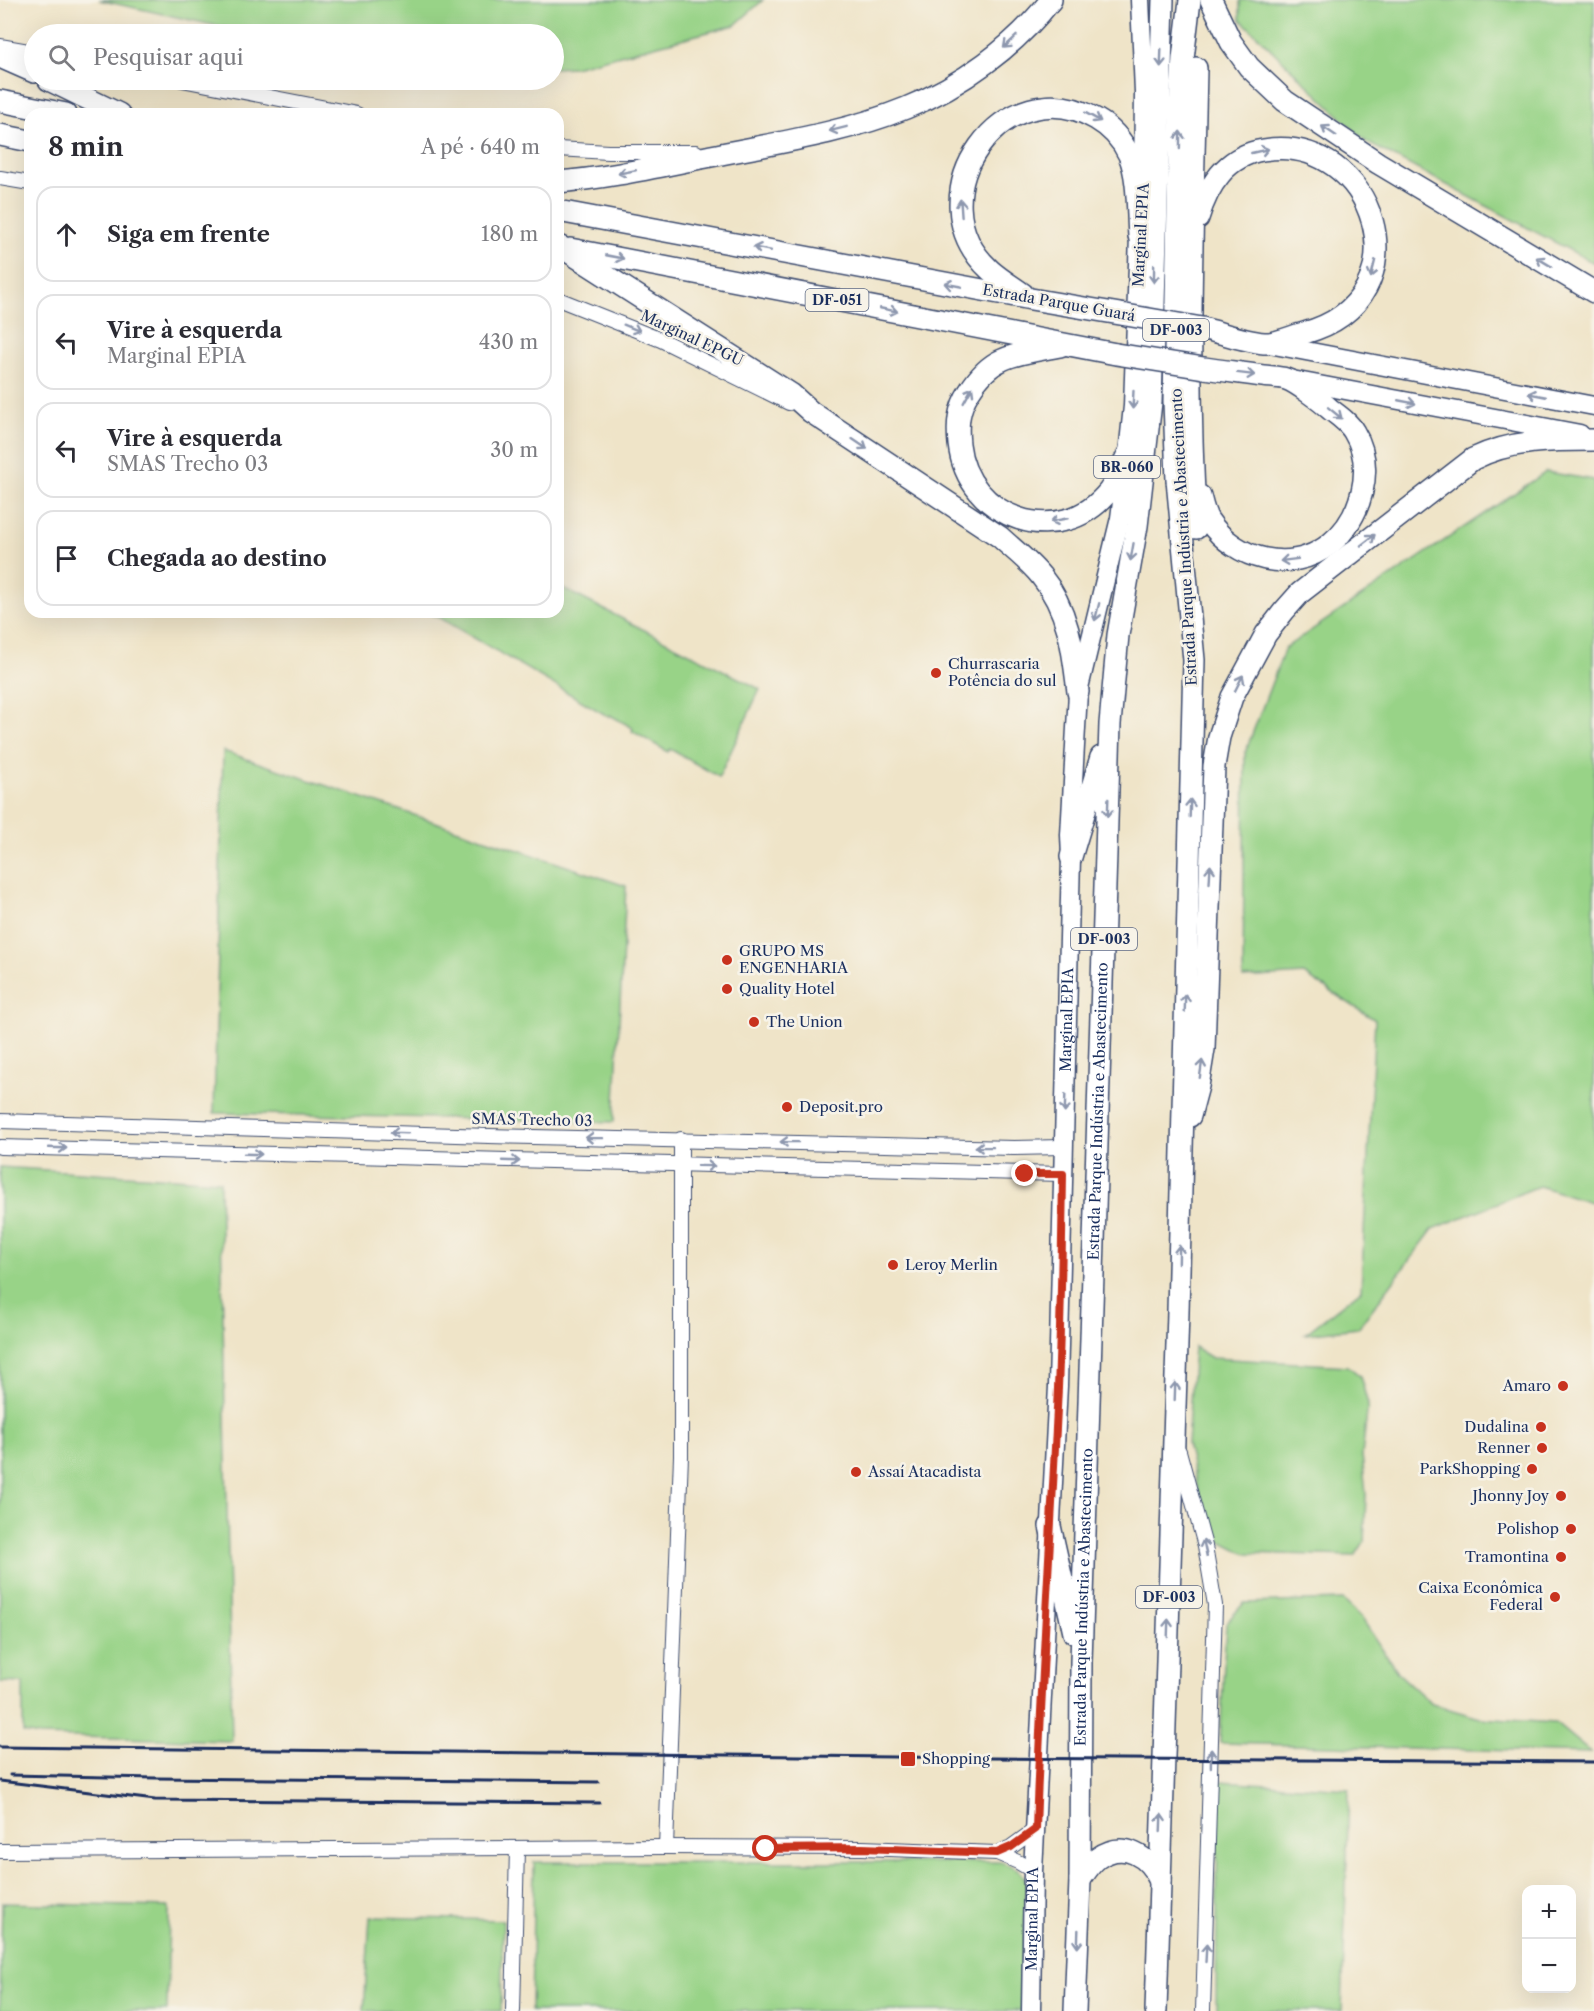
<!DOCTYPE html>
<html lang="pt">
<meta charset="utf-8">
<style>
:root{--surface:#fff;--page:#f2f2f3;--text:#2b2b33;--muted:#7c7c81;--line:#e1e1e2}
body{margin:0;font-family:"Libre Caslon Text",serif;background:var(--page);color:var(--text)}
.controls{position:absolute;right:18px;bottom:18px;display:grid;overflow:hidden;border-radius:12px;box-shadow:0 6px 24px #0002}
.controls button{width:54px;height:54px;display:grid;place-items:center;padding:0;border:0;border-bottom:2px solid var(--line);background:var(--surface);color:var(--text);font:30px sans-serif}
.stop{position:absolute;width:18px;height:18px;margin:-14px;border:4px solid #c8321e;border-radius:50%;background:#fff}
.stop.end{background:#c8321e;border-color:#fff;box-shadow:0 2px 6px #0008}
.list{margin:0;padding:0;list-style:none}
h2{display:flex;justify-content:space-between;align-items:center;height:78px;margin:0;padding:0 24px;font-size:26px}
h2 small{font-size:20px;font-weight:400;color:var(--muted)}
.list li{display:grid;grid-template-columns:39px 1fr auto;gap:18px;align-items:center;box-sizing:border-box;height:96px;margin:0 12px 12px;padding:0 12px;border:2px solid var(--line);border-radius:18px}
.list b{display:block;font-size:22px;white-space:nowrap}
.list p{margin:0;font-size:20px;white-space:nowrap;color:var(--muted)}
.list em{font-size:20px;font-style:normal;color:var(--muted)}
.icon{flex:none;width:33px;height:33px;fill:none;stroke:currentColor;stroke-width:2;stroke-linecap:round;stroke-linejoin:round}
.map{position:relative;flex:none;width:1594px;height:2011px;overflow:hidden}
.search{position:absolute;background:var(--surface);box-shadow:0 6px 24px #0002;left:24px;top:24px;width:540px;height:66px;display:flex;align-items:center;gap:15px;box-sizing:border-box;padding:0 21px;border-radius:33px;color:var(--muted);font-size:22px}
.panel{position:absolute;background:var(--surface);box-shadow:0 6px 24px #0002;left:24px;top:108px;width:540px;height:510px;border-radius:18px}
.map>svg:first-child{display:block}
</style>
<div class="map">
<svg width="1594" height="2011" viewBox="0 0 1594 2011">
<rect width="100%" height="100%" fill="#f7f3e8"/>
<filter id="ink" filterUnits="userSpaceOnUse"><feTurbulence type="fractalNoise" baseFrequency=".0167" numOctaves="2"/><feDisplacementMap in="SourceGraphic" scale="12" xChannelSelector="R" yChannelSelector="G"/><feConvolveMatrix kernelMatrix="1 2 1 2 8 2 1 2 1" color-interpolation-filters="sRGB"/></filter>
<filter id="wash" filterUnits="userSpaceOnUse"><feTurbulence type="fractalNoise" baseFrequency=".008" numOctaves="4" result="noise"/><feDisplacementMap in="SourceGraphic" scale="24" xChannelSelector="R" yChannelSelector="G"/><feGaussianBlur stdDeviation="1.35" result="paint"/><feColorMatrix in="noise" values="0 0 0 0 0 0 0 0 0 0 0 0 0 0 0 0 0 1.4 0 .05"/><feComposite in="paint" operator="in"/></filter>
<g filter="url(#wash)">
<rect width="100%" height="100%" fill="#efe4c8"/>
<!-- green -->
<g fill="#98d387" stroke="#5a8172" stroke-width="1.5">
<path d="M99,0h664l-28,25 -161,42 -20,1v-34h-300z"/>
<path d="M1240,0h354v263l-228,-121 -126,-123z"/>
<path d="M1546,472l48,8v723l-55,-17 -106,43 -75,99 -53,6 56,-44 14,-270 -71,-46 -61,4 2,-225 40,-105z"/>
<path d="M558,586l202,103 -41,88 -49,-28 -2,3 -36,-21 1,-3 -23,-13 -1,2 -169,-99 -16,-6h134z"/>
<path d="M223,751l403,135 -12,236 -400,-9z"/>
<path d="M0,1167l220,14 12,560 -193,-5 -16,-3v-50l-23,-1z"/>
<path d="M1194,1347l18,11 136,8 12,10 8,28 -6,51 4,39 -2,48 -9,14 -111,-3 -35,-18 -22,-91z"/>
<path d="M1343,1600l18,17 36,55 35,32 48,14 75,5 36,30 -371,-10 6,-120 18,-20z"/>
<path d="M1218,1781l131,8 -7,222h-126z"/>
<path d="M534,1862h466c12,4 21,6 26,19l-3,130h-492z"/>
<path d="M2,1903l167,4 -2,104h-167z"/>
<path d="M370,1917l133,3 -2,91h-137z"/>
</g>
</g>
<g filter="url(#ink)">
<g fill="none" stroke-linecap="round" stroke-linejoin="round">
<defs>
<g id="minor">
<path d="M0,46l34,6"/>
<path d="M182,80l175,34"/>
<path d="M558,149l50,3h88"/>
<path d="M0,178l30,5"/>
<path d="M558,299l103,41 128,63"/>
<path d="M0,1121l489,15 525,12 49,-1"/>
<path d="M0,1147l1063,27"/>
<path d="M1179,1451l26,95 10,59 -12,406"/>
<path d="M666,1847l15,-391v-317"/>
<path d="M0,1851l666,-4 196,1 135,5 21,9 15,9"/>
<path d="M997,1853l14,-6 25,-18"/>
<path d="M513,2011l4,-162"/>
</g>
<g id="major">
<path d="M1140,0l4,92 -1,101"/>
<path d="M1269,344l325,62"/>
<path d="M1292,380l288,54"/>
<path id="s1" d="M1031,2011l2,-140 25,-485 13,-529 -1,-22 8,-143 42,-174 7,-55 6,-57 6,-170 2,-12"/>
</g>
<g id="highway">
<path d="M1211,0l20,42 18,25 36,34 93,62 216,129"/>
<path d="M0,57l34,15"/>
<path d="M49,80l70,34"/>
<path d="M0,101l66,13"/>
<path d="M0,135l30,6"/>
<path d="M558,182c51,-4 102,-16 153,-26 65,-13 134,-23 195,-48 55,-22 108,-61 145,-108"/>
<path d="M558,211l473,88 95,16"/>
<path d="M1198,218c10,-33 28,-62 65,-68 111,-19 167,149 41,183 -12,3 -28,11 -40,10 -20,-2 -42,-10 -62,-15"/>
<path d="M561,247l230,147 20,18 189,125c14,13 30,25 41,39 28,34 32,74 37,116"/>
<path d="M570,249l546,105"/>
<path d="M1023,294c-11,-8 -23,-15 -33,-24 -80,-74 16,-205 106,-151 14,8 26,21 33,36 10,24 8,56 10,81"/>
<path d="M1060,346c-19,4 -41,6 -58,14 -14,6 -25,19 -33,32 -11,17 -12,33 -10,52 8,75 101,108 150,47 8,-11 13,-25 19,-37"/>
<path d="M1200,496c2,8 4,18 9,25 26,39 82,54 121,23 31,-25 46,-76 24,-112 -5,-9 -15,-16 -23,-22 -9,-8 -35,-28 -45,-31 -7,-2 -16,-2 -23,-3 -20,-3 -39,-5 -59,-8"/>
<path d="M1196,528c-10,-153 -3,-307 0,-460"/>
<path d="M1071,857l30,-100"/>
<path d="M1190,1116l8,-30 6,-37 10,-283 5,-29 13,-40 34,-63 18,-23 16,-18 173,-134c38,-19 79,-19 121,-19"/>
<path d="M1050,1526l24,107"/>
<path d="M1080,1880c5,-7 10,-16 18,-22 26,-18 51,-2 62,23"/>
<path id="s2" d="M1075,2011l5,-131 1,-218 29,-938 8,-89 19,-109 14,-124 12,-402"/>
<path d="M1156,2011l22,-699 16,-652 -17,-180 -3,-79 6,-293 3,-49 7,-59"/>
</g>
</defs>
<!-- minor casing -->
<use href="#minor" stroke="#3b4a6e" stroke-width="16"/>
<!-- major casing -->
<use href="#major" stroke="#3b4a6e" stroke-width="21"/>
<!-- highway casing -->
<use href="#highway" stroke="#3b4a6e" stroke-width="24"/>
<!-- minor -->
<use href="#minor" stroke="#fff" stroke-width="14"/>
<!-- major -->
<use href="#major" stroke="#fff" stroke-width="18"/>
<!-- highway -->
<use href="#highway" stroke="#fff" stroke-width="21"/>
<!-- rail -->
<g stroke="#1b2f5e" stroke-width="3">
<path d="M0,1747l990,11 604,4"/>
<path d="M10,1775l146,3 442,4"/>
<path d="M0,1781l155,19 444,3"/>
</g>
<defs>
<g id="highway-bridge">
<path d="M1126,315l76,13"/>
<path d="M1116,354l88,14"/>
</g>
</defs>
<!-- highway-bridge casing -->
<use href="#highway-bridge" stroke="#3b4a6e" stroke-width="24" stroke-linecap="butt"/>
<!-- highway-bridge -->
<use href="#highway-bridge" stroke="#fff" stroke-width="21"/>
</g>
<!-- one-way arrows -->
<defs><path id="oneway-shaft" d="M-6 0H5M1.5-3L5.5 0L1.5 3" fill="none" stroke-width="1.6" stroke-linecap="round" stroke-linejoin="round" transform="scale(1.5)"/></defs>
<g stroke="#8d97ae">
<use href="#oneway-shaft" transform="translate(1010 42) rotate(137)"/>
<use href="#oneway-shaft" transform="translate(1161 58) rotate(92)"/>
<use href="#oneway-shaft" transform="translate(1093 117) rotate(29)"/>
<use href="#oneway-shaft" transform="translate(838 129) rotate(166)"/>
<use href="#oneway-shaft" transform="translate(1329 131) rotate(-146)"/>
<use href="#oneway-shaft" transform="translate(1180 140) rotate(-89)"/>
<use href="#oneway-shaft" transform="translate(1260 151) rotate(-13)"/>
<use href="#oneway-shaft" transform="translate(627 172) rotate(169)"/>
<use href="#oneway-shaft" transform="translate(961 208) rotate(-94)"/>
<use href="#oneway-shaft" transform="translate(762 249) rotate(-169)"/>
<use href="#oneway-shaft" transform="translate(615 257) rotate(11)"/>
<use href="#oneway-shaft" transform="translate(1544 262) rotate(-149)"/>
<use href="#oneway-shaft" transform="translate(1373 269) rotate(104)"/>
<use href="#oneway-shaft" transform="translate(1154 274) rotate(91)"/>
<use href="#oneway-shaft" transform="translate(953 285) rotate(-169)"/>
<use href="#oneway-shaft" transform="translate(889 310) rotate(11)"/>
<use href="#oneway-shaft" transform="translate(632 328) rotate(22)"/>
<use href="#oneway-shaft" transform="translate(1246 374) rotate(7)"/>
<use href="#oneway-shaft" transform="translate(968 395) rotate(-61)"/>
<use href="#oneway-shaft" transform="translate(1537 395) rotate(-169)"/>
<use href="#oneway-shaft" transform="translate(1133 400) rotate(93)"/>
<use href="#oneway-shaft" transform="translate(1407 402) rotate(11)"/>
<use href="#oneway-shaft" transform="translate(1335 413) rotate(39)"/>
<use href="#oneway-shaft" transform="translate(860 444) rotate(34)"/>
<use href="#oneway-shaft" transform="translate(1059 520) rotate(169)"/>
<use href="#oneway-shaft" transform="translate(1368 540) rotate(-38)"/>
<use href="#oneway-shaft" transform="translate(1132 552) rotate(100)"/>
<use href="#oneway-shaft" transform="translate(1289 560) rotate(173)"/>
<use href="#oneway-shaft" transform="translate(1097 612) rotate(104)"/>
<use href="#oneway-shaft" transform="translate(1239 683) rotate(-63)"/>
<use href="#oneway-shaft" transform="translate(1108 808) rotate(92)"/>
<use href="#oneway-shaft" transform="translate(1190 808) rotate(-88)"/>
<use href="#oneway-shaft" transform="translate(1210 874) rotate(-87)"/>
<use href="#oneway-shaft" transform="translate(1185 1003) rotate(-88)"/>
<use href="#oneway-shaft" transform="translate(1201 1069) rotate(-82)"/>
<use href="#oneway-shaft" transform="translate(1065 1104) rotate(92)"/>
<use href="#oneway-shaft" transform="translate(399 1133) rotate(-178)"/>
<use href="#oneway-shaft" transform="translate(594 1138) rotate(-179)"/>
<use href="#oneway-shaft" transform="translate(789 1142) rotate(-179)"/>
<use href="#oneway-shaft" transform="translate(984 1147) rotate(-179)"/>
<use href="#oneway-shaft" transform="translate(58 1148) rotate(2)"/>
<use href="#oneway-shaft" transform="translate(253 1154) rotate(2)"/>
<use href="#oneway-shaft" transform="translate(511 1161) rotate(2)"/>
<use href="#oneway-shaft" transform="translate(706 1166) rotate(1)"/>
<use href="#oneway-shaft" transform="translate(1179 1254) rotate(-89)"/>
<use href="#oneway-shaft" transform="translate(1175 1391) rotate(-88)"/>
<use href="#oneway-shaft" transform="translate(1205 1548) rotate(-102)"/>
<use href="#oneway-shaft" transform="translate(1168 1628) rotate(-88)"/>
<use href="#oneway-shaft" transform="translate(1211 1758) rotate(-89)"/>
<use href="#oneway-shaft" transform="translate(1161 1823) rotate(-88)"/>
<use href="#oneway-shaft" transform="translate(1078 1939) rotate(92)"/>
<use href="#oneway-shaft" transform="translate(1206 1953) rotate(-87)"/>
</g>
</g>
<g fill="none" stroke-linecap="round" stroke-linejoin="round" filter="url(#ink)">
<!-- route -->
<path stroke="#c8321e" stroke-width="8" d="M766,1849l96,-1 135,5 14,-6 25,-18c5,-147 15,-294 22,-441 3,-71 4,-142 5,-214h-38"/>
</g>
<!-- markers -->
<g fill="#c8321e" stroke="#f7f3e8" stroke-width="2">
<circle cx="936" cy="673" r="6"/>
<circle cx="727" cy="960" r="6"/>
<circle cx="727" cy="989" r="6"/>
<circle cx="754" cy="1022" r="6"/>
<circle cx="787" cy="1107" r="6"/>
<circle cx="893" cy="1265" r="6"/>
<circle cx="1563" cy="1386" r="6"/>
<circle cx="1541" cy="1427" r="6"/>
<circle cx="1542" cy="1448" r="6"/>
<circle cx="1532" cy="1469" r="6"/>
<circle cx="856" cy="1472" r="6"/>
<circle cx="1561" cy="1496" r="6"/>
<circle cx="1571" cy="1529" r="6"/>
<circle cx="1561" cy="1557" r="6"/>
<circle cx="1555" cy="1597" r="6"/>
<rect x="900" y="1751" width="16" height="16" rx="3"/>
</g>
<g text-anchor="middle" stroke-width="5" stroke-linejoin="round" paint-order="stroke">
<!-- shield labels -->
<g fill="#f7f3e8" stroke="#5d6a87" stroke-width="1.5">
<rect x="805.5" y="289" width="63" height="22" rx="4.5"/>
<rect x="1143" y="319" width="66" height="22" rx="4.5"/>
<rect x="1094" y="456" width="66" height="22" rx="4.5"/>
<rect x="1071" y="928" width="66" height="22" rx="4.5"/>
<rect x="1136" y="1586" width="66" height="22" rx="4.5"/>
</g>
<g font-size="14" font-weight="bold" fill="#1b2f5e">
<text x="837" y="305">DF-051</text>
<text x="1176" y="335">DF-003</text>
<text x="1127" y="472">BR-060</text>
<text x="1104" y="944">DF-003</text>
<text x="1169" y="1602">DF-003</text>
</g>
<!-- street labels -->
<g font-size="15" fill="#1b2f5e" stroke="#f7f3e8">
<text transform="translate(1141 235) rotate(-87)" y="5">Marginal EPIA</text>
<text transform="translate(1059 303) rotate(10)" y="5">Estrada Parque Guará</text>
<text transform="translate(692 338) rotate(25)" y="5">Marginal EPGU</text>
<text transform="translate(1184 537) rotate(-93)" y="5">Estrada Parque Indústria e Abastecimento</text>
<text dy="5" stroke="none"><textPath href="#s1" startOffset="992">Marginal EPIA</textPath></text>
<text dy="5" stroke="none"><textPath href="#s2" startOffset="900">Estrada Parque Indústria e Abastecimento</textPath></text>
<text transform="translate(532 1120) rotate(1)" y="5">SMAS Trecho 03</text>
<text dy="5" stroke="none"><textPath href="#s2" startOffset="414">Estrada Parque Indústria e Abastecimento</textPath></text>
<text dy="5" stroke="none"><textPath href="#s1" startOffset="92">Marginal EPIA</textPath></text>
</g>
<!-- poi labels -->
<g font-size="15" fill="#1b2f5e" stroke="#f7f3e8" text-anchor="start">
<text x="948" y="669">Churrascaria<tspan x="948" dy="17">Potência do sul</tspan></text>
<text x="739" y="956">GRUPO MS<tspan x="739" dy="17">ENGENHARIA</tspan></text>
<text x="739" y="994">Quality Hotel</text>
<text x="766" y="1027">The Union</text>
<text x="799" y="1112">Deposit.pro</text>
<text x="905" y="1270">Leroy Merlin</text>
<text x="1551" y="1391" text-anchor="end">Amaro</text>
<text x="1529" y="1432" text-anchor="end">Dudalina</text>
<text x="1530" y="1453" text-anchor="end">Renner</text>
<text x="1520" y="1474" text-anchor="end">ParkShopping</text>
<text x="868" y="1477">Assaí Atacadista</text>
<text x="1549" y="1501" text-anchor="end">Jhonny Joy</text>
<text x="1559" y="1534" text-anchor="end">Polishop</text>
<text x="1549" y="1562" text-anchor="end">Tramontina</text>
<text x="1543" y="1593" text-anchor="end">Caixa Econômica<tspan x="1543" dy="17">Federal</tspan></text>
<text x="922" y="1764">Shopping</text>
</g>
</g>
</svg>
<div class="controls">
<button>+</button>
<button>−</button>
</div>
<div class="stop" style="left:766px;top:1849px"></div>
<div class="stop end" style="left:1025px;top:1174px"></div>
<div class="search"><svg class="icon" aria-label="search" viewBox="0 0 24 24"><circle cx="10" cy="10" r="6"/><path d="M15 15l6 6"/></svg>Pesquisar aqui</div>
<section class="panel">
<h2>8 min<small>A pé · 640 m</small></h2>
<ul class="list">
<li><svg class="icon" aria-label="ahead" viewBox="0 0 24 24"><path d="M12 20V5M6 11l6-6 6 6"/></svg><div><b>Siga em frente</b></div><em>180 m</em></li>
<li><svg class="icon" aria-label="left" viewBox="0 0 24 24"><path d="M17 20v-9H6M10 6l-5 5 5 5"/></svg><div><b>Vire à esquerda</b><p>Marginal EPIA</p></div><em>430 m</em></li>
<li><svg class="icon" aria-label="left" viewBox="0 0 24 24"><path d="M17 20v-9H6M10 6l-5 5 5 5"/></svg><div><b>Vire à esquerda</b><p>SMAS Trecho 03</p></div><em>30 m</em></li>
<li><svg class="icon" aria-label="arrive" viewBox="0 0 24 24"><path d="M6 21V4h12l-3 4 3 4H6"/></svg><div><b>Chegada ao destino</b></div></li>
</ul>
</section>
</div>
